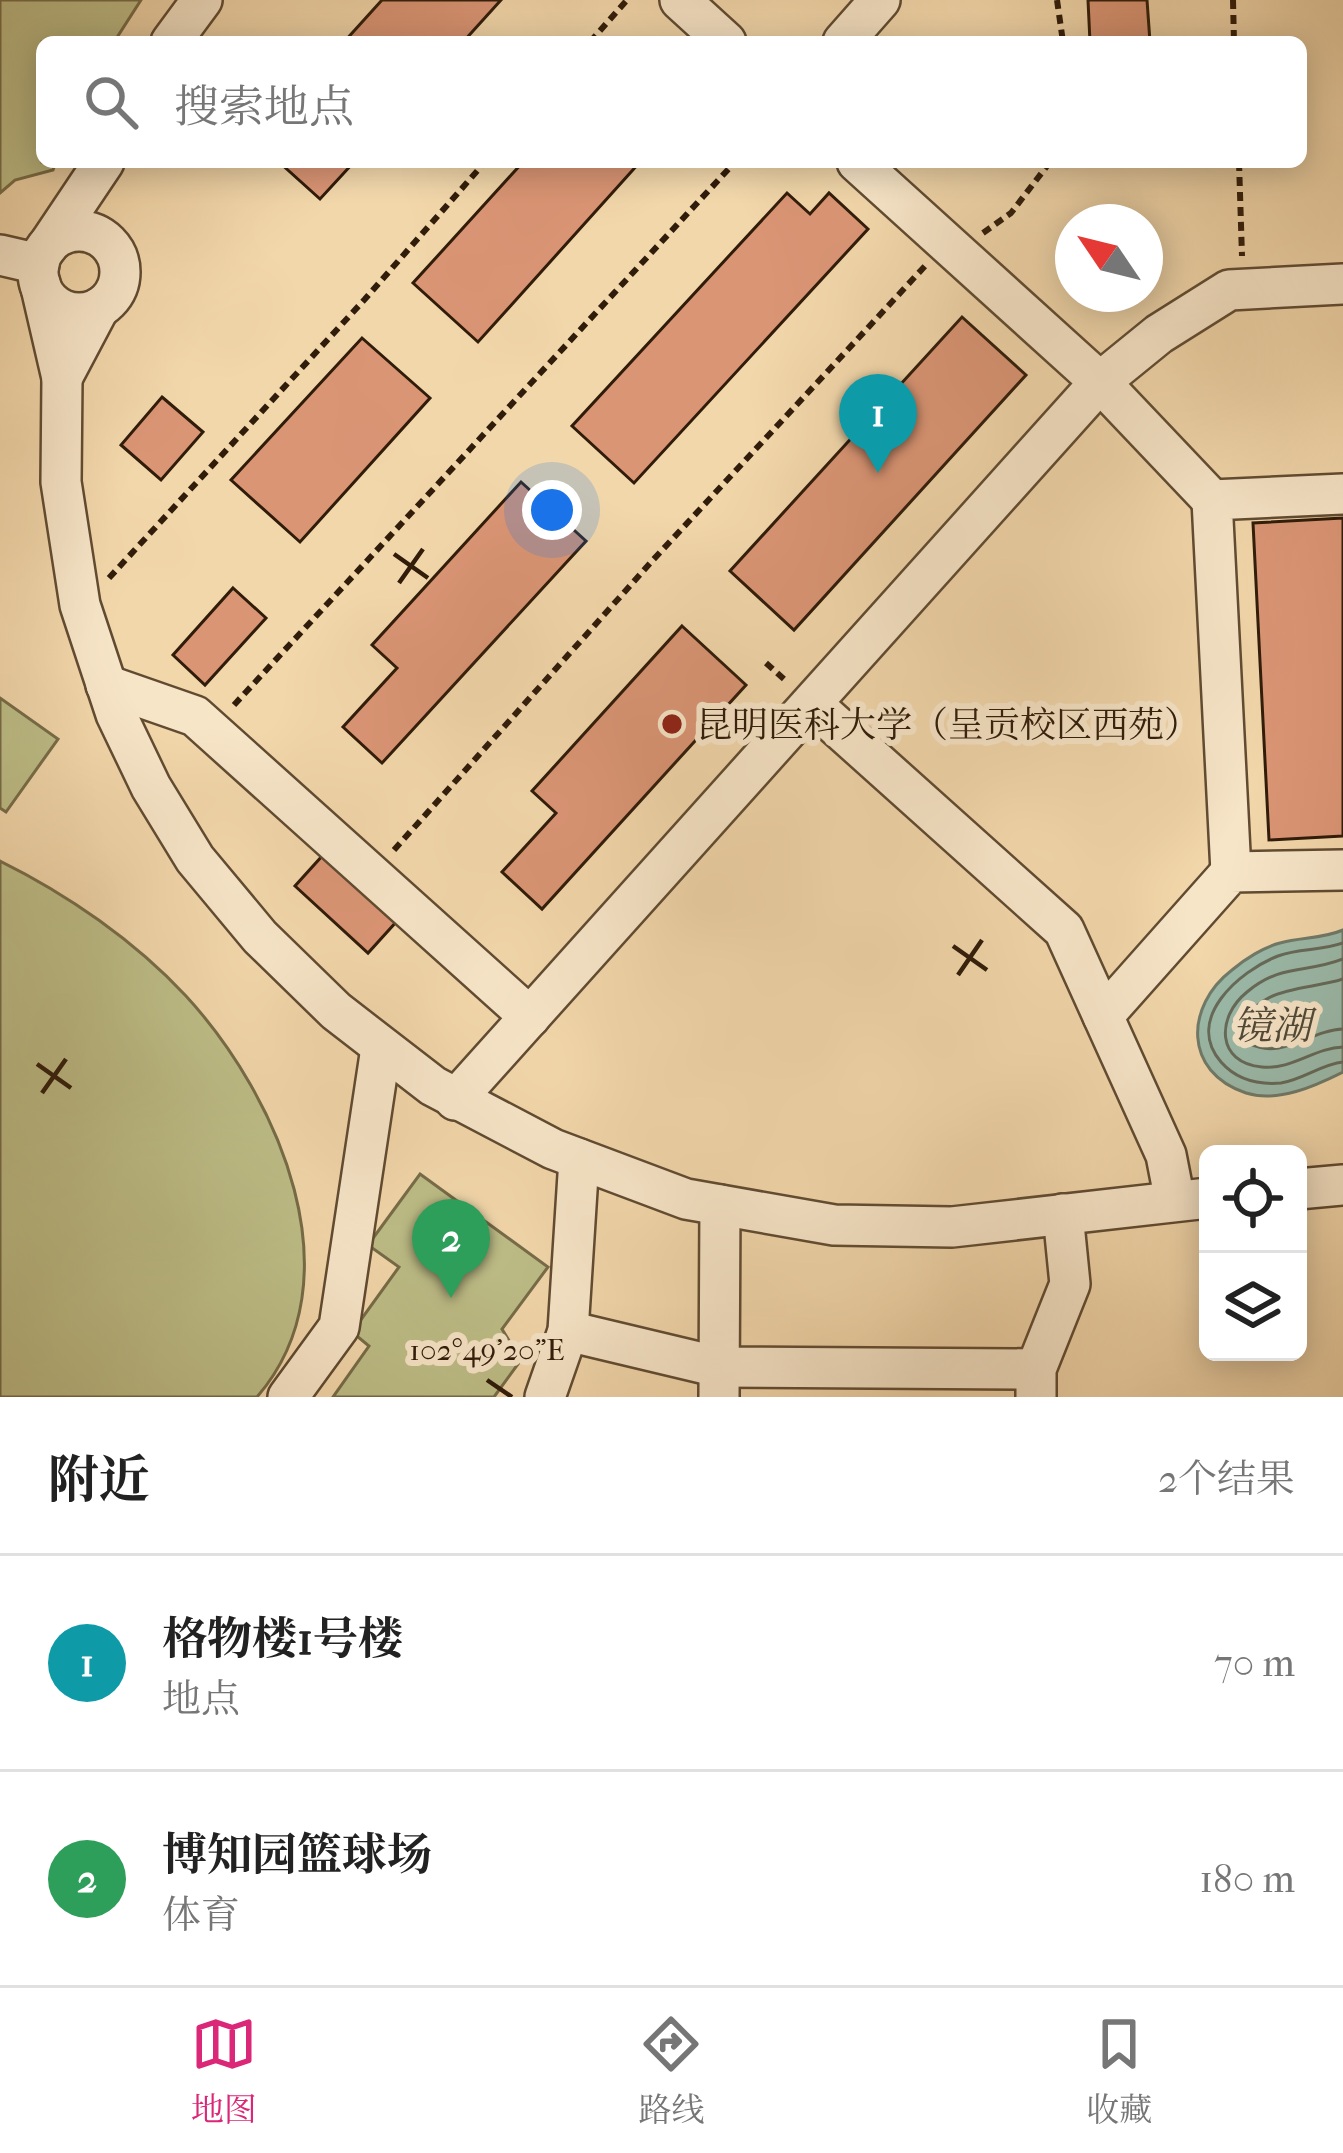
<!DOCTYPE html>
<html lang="zh">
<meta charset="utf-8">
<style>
:root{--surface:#fff;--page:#f6f6f6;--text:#222;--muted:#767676;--line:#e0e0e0;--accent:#db2777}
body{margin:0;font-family:"IM FELL French Canon","Noto Serif SC",serif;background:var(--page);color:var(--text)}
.controls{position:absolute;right:36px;bottom:36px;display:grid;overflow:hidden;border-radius:18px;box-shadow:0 6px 30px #0003}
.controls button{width:108px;height:108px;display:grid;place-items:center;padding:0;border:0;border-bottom:3px solid var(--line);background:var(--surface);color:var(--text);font:60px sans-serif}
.compass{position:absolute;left:1055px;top:204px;width:108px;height:108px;border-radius:50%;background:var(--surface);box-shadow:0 6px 30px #0003;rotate:305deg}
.you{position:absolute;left:552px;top:510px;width:42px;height:42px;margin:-30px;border:9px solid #fff;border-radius:50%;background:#1a73e8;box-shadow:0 0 0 18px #1a73e833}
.badge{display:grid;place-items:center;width:78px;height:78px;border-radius:50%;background:var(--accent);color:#fff;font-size:39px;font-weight:700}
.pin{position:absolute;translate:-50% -99px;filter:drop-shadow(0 3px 6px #0008)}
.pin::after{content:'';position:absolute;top:63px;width:42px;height:36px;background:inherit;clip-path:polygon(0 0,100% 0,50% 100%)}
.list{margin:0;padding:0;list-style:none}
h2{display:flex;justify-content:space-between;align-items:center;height:156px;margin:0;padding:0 48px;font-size:51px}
h2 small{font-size:39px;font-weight:400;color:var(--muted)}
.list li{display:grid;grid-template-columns:78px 1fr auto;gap:36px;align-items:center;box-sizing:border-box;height:216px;padding:0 48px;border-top:3px solid var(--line)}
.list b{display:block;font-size:45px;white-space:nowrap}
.list p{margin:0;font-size:39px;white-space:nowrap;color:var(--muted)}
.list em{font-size:39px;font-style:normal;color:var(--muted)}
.icon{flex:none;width:66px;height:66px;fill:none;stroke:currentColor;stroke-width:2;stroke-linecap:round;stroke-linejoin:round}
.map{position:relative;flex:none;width:1343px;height:1397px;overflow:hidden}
.search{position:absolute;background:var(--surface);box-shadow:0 6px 30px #0003;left:36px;right:36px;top:36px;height:132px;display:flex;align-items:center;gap:30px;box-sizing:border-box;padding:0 42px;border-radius:18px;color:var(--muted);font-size:45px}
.sheet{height:588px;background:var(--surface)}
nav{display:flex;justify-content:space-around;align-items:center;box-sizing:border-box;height:168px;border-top:3px solid var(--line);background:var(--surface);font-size:33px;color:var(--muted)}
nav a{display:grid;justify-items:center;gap:6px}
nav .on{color:var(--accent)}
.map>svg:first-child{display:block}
</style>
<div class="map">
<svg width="1343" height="1397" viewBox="0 0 1343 1397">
<rect width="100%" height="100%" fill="#f2d7ab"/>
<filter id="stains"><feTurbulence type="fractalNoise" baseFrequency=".00167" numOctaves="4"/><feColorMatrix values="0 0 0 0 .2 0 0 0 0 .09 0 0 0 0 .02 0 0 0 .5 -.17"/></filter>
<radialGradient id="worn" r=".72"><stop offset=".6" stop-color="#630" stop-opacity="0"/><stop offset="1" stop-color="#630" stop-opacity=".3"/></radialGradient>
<!-- green -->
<g fill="#bdbd87" stroke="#766c48" stroke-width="3">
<path d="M0,0h141l-27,42h-72v120h14l-3,8 -38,10 -15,13z"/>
<path d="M0,698l58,41 -52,73 -6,-4z"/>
<path d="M0,861c67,33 135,80 186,135 92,100 173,283 71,401h-257z"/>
<path d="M420,1174l128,93 -46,62 19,31 -27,37h-161l36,-51 -17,-14 47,-65 -31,-22z"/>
</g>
<!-- water -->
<path fill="#9bbaaa" stroke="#707b6a" stroke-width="3" d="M1343,930v142c-28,14 -65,31 -97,21 -63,-21 -61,-87 -14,-123 13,-11 32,-23 48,-27 22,-6 42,-4 63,-13z"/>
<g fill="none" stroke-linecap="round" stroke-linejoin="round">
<!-- shore -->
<g stroke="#666b5a" stroke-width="3">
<path d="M1343,943c-21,8 -44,5 -65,13 -39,15 -94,63 -57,106 15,17 37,23 60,21 21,-3 41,-19 62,-21"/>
<path d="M1343,959c-38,15 -61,4 -96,33 -31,25 -31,71 15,75 30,3 52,-19 81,-20"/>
<path d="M1343,979c-35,12 -86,5 -101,50l8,15c32,16 61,-14 93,-15"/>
</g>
</g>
<!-- building -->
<g fill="#da9575" stroke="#301c0a" stroke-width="3">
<path d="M382,0h119l-38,42h-119z"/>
<path d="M1088,0h59l3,42h-60z"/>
<path d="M279,162h75l-34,37z"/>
<path d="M523,162h117l-162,180 -65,-59z"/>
<path d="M787,193l23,21 19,-21 39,36 -234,254 -62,-57z"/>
<path d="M962,317l64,58 -232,255 -64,-59z"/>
<path d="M362,338l68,60 -130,144 -69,-62z"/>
<path d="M162,397l41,35 -42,48 -40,-35z"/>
<path d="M521,482l65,59 -204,222 -39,-36 54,-59 -25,-23z"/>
<path d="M1343,518v318l-74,4 -16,-317z"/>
<path d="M233,588l33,30 -61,67 -32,-30z"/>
<path d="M682,626l64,59 -204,224 -40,-37 54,-59 -24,-22z"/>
<path d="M324,854l73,67 -29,32 -73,-67z"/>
</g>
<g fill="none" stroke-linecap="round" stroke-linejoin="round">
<defs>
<g id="minor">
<path d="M680,0l46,42"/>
<path d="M171,42l31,-42"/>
<path d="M843,42l37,-42"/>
<path d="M857,162l243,220 112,118"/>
<circle cx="79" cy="272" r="41"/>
<path d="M47,247l57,-85"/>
<path d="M0,255l39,9"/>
<path d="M40,283l22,95 37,-70"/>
<path d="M62,378l-1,104 19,123 36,109 35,73 44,72 65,78 76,74 97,75 120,63 133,50 148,26 118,2 256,-29"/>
<path d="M106,685l89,31 335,301"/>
<path d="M812,704l252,226 102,225 9,46"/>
<path d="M1231,872l-19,-372 131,-6"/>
<path d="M1103,1016l128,-144 112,-2"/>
<path d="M455,1100l645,-718 59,-48 70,-44 114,-6"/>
<path d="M1298,1189l45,-4"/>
<path d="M568,1331l151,36 317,2"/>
<path d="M288,1397l51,-70 42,-279"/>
<path d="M545,1397l23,-66 11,-172"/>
<path d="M719,1397l1,-192"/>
<path d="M1036,1397v-28l34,-85 -7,-70"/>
</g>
</defs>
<!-- minor casing -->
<use href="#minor" stroke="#604b32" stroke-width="44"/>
<!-- path -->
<g stroke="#301c0a" stroke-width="6" stroke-dasharray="9 6" stroke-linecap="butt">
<path d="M1057,0l6,42"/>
<path d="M1233,0l1,42"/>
<path d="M590,42l37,-42"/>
<path d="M1239,162l3,94"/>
<path d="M983,233l28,-20 39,-51"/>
<path d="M109,578l256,-279 120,-137"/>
<path d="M766,663l19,17"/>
<path d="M234,705l501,-543"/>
<path d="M394,850l259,-290 273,-295"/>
</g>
<!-- minor -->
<use href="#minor" stroke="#f7e5c8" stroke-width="39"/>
</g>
<!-- ticks -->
<path fill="none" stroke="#301c0a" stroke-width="4.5" d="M394,554l34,24M399,583l24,-34M953,946l34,24M958,975l24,-35M37,1064l34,24M42,1093l24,-34M487,1380l25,17"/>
<!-- markers -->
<circle fill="#8f2418" stroke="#f7e5c8" stroke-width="4.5" cx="672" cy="724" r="12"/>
<g text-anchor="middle" stroke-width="12" stroke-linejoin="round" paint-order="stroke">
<!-- poi labels -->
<g font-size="36" fill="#301c0a" stroke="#f7e5c8" text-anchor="start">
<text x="696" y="737">昆明医科大学（呈贡校区西苑）</text>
</g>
<!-- water labels -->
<g font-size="39" font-style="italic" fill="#504b3a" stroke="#f7e5c8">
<text x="1272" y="1039">镜湖</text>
</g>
</g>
<g font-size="30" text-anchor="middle" fill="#301c0a" stroke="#f7e5c8" stroke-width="12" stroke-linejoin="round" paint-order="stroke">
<text x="487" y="1360">102°49'20"E</text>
</g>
<rect width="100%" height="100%" filter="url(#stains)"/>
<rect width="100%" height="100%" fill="url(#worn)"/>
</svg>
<div class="controls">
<button><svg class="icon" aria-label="locate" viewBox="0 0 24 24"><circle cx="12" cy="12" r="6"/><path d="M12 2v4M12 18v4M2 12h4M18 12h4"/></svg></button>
<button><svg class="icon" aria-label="layers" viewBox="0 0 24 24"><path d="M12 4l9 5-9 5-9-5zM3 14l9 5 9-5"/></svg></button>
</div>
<svg class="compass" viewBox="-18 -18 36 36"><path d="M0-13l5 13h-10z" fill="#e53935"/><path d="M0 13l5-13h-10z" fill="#767676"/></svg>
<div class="you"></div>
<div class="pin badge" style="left:878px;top:473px;background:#0f9aa8">1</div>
<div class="pin badge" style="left:451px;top:1298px;background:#2e9e5b">2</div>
<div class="search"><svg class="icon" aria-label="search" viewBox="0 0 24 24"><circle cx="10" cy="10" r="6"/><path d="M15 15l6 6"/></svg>搜索地点</div>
</div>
<section class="sheet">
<h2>附近<small>2个结果</small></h2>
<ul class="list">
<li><span class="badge" style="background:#0f9aa8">1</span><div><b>格物楼1号楼</b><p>地点</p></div><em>70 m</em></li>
<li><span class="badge" style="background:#2e9e5b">2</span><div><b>博知园篮球场</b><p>体育</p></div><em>180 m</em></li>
</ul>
</section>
<nav>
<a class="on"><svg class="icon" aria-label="map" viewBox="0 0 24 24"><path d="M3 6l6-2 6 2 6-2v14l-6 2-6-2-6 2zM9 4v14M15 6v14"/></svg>地图</a>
<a><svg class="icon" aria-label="directions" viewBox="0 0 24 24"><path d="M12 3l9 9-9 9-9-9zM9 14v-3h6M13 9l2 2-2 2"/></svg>路线</a>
<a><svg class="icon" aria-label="saved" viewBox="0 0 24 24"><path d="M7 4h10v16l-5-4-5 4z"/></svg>收藏</a>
</nav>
